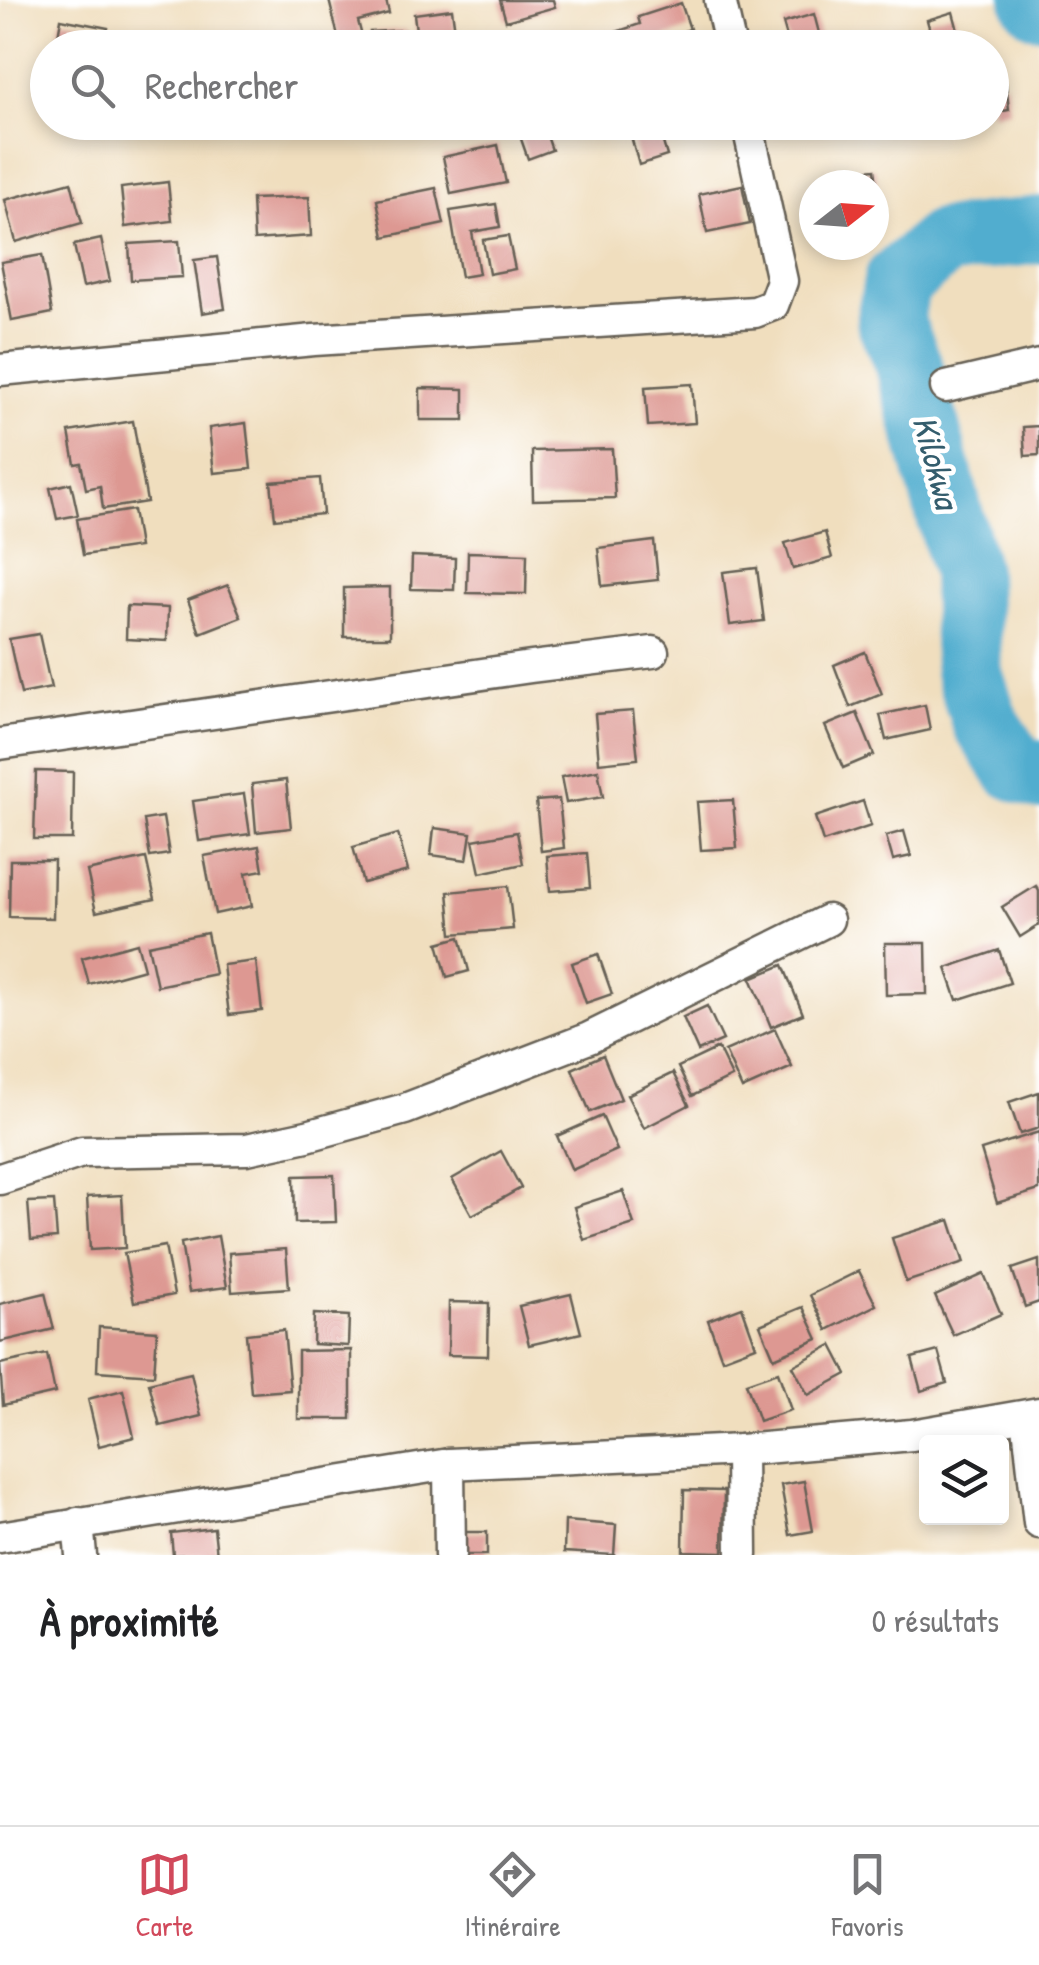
<!DOCTYPE html>
<html lang="fr">
<meta charset="utf-8">
<style>
:root{--surface:#fff;--page:#f2f2f2;--text:#202124;--muted:#757577;--line:#e0e0e0;--accent:#d1495b}
body{margin:0;font-family:"Patrick Hand",sans-serif;background:var(--page);color:var(--text)}
.controls{position:absolute;right:30px;bottom:30px;display:grid;overflow:hidden;border-radius:10px;box-shadow:0 5px 15px #0003}
.controls button{width:90px;height:90px;display:grid;place-items:center;padding:0;border:0;border-bottom:2px solid var(--line);background:var(--surface);color:var(--text);font:50px sans-serif}
.compass{position:absolute;left:799px;top:170px;width:90px;height:90px;border-radius:50%;background:var(--surface);box-shadow:0 5px 15px #0003;rotate:73deg}
.list{margin:0;padding:0;list-style:none}
h2{display:flex;justify-content:space-between;align-items:center;height:130px;margin:0;padding:0 40px;font-size:42px}
h2 small{font-size:32px;font-weight:400;color:var(--muted)}
.icon{flex:none;width:55px;height:55px;fill:none;stroke:currentColor;stroke-width:2;stroke-linecap:round;stroke-linejoin:round}
.map{position:relative;flex:none;width:1039px;height:1555px;overflow:hidden}
.search{position:absolute;background:var(--surface);box-shadow:0 5px 15px #0003;left:30px;right:30px;top:30px;height:110px;display:flex;align-items:center;gap:25px;box-sizing:border-box;padding:0 35px;border-radius:55px;color:var(--muted);font-size:38px}
.sheet{height:270px;background:var(--surface)}
nav{display:flex;justify-content:space-around;align-items:center;box-sizing:border-box;height:140px;border-top:2px solid var(--line);background:var(--surface);font-size:28px;color:var(--muted)}
nav a{display:grid;justify-items:center;gap:5px}
nav .on{color:var(--accent)}
.map>svg:first-child{display:block}
</style>
<div class="map">
<svg width="1039" height="1555" viewBox="0 0 1039 1555">
<rect width="100%" height="100%" fill="#fff"/>
<filter id="ink" filterUnits="userSpaceOnUse"><feTurbulence type="fractalNoise" baseFrequency=".01" numOctaves="2"/><feDisplacementMap in="SourceGraphic" scale="20" xChannelSelector="R" yChannelSelector="G"/><feConvolveMatrix kernelMatrix="1 2 1 2 8 2 1 2 1" color-interpolation-filters="sRGB"/></filter>
<filter id="wash" filterUnits="userSpaceOnUse"><feTurbulence type="fractalNoise" baseFrequency=".0048" numOctaves="4" result="noise"/><feDisplacementMap in="SourceGraphic" scale="40" xChannelSelector="R" yChannelSelector="G"/><feGaussianBlur stdDeviation="2.25" result="paint"/><feColorMatrix in="noise" values="0 0 0 0 0 0 0 0 0 0 0 0 0 0 0 0 0 1.4 0 .05"/><feComposite in="paint" operator="in"/></filter>
<g filter="url(#wash)">
<rect width="100%" height="100%" fill="#f0debe"/>
<g fill="none" stroke-linecap="round" stroke-linejoin="round">
<!-- river -->
<g stroke="#51adcf" stroke-width="68">
<path d="M1035,0l4,4"/>
<path d="M1039,230l-95,12 -47,40 -7,38 20,49 55,202 3,100 17,51 30,45 24,9"/>
</g>
</g>
<g id="blocks">
<!-- building -->
<g fill="#dd9892">
<path d="M329,0h57l3,13 -31,8 7,27h-24z"/>
<path d="M500,0h53l2,7 -49,14z"/>
<path d="M681,3l9,26 -55,19h-34l-3,-10 42,-14 -2,-7z"/>
<path d="M452,9l5,37 -39,2 -4,-34z"/>
<path d="M953,12l7,26 -26,7 -7,-25z"/>
<path d="M814,14l9,34h-33l-7,-25z"/>
<path d="M61,19l47,9 -4,20h-48z"/>
<path d="M405,30l2,18h-36l-1,-16z"/>
<path d="M1006,83l3,27 -17,3v-28z"/>
<path d="M248,122h64l1,6 -65,1z"/>
<path d="M515,122h27l10,28 -24,9z"/>
<path d="M627,122h30l10,34 -28,9z"/>
<path d="M498,145l8,38 -55,11 -8,-37z"/>
<path d="M875,169l2,16h-35l-1,-13z"/>
<path d="M71,182l11,41 -66,19 -11,-42z"/>
<path d="M168,182l4,39 -47,6 -4,-39z"/>
<path d="M742,185l8,39 -43,9 -8,-39z"/>
<path d="M436,188l8,36 -60,13 -7,-37z"/>
<path d="M309,197l2,39 -57,4 -2,-41z"/>
<path d="M496,204l4,23 -28,5 7,42 -18,3 -11,-66z"/>
<path d="M508,236l7,33 -26,5 -6,-34z"/>
<path d="M101,239l9,42 -27,6 -9,-42z"/>
<path d="M179,241l3,36 -51,3 -2,-36z"/>
<path d="M42,255l10,58 -40,8 -11,-59z"/>
<path d="M217,257l8,52 -23,4 -8,-53z"/>
<path d="M692,384l3,39 -47,3 -3,-39z"/>
<path d="M420,388l44,1v31h-44z"/>
<path d="M133,421l14,81 -44,7 -3,-23 -14,3 -5,-26 -6,1 -6,-32z"/>
<path d="M246,423l5,46 -37,4 -5,-45z"/>
<path d="M1039,426v29l-14,1 -2,-29z"/>
<path d="M612,449l3,49 -82,2 -1,-49z"/>
<path d="M320,478l3,36 -48,5 -4,-37z"/>
<path d="M71,483l7,32 -21,4 -7,-31z"/>
<path d="M133,510l6,37 -56,8 -6,-36z"/>
<path d="M825,532l7,26 -39,11 -8,-26z"/>
<path d="M654,541l4,39 -56,6 -4,-38z"/>
<path d="M468,552l59,2 -1,40 -59,-1z"/>
<path d="M412,556l43,2 -1,32 -43,-1z"/>
<path d="M757,568l7,53 -34,4 -7,-53z"/>
<path d="M228,585l13,32 -41,16 -12,-33z"/>
<path d="M390,587v50h-46v-49z"/>
<path d="M127,606l41,2 -1,33 -41,-2z"/>
<path d="M39,634l12,54 -30,6 -12,-55z"/>
<path d="M865,652l17,42 -32,13 -16,-42z"/>
<path d="M925,705l5,25 -44,10 -6,-25z"/>
<path d="M633,711l5,48 -39,4 -4,-49z"/>
<path d="M857,713l17,42 -31,13 -18,-42z"/>
<path d="M598,770l5,27 -37,6 -5,-26z"/>
<path d="M36,771l37,1 -1,67h-38z"/>
<path d="M286,780l5,48 -35,4 -4,-48z"/>
<path d="M244,794l6,40 -51,7 -6,-40z"/>
<path d="M559,799l5,49 -23,3 -5,-50z"/>
<path d="M733,800l4,48 -36,2 -4,-48z"/>
<path d="M863,801l8,25 -48,16 -8,-25z"/>
<path d="M163,817l6,37 -19,3 -6,-37z"/>
<path d="M434,828l37,5 -4,27 -36,-5z"/>
<path d="M904,831l7,25 -18,4 -7,-24z"/>
<path d="M517,832l6,32 -43,9 -7,-33z"/>
<path d="M398,834l10,37 -45,12 -10,-36z"/>
<path d="M259,846l4,24 -17,3 6,33 -37,8 -11,-58z"/>
<path d="M587,853l3,35 -40,3 -3,-35z"/>
<path d="M146,858l9,41 -59,13 -9,-41z"/>
<path d="M10,860h44l-1,58 -44,-1z"/>
<path d="M508,886l5,43 -61,5 -4,-42z"/>
<path d="M1036,886l3,5v34l-19,12 -18,-30z"/>
<path d="M207,933l8,41 -58,12 -9,-41z"/>
<path d="M460,937l9,34 -22,6 -9,-34z"/>
<path d="M137,943l7,26 -55,15 -7,-26z"/>
<path d="M885,943h41l1,51 -41,1z"/>
<path d="M999,950l11,33 -53,17 -11,-32z"/>
<path d="M598,954l14,40 -26,9 -14,-40z"/>
<path d="M256,961l6,50 -33,4 -6,-50z"/>
<path d="M783,965l20,49 -32,13 -20,-49z"/>
<path d="M707,1006l16,34 -25,11 -15,-34z"/>
<path d="M775,1029l17,38 -50,22 -17,-38z"/>
<path d="M718,1048l14,29 -40,19 -14,-29z"/>
<path d="M603,1055l18,44 -31,13 -18,-43z"/>
<path d="M673,1073l16,32 -45,23 -17,-33z"/>
<path d="M1039,1092v36l-19,6 -11,-32z"/>
<path d="M602,1116l15,34 -45,20 -15,-34z"/>
<path d="M1039,1132v58l-42,13 -16,-53z"/>
<path d="M501,1151l20,37 -49,27 -20,-36z"/>
<path d="M334,1175l2,47 -41,1 -1,-47z"/>
<path d="M623,1191l11,33 -50,16 -10,-33z"/>
<path d="M122,1195l3,53 -35,2 -3,-53z"/>
<path d="M54,1201l3,37 -26,2 -3,-38z"/>
<path d="M950,1220l14,43 -58,19 -14,-44z"/>
<path d="M218,1236l9,51 -38,5 -8,-49z"/>
<path d="M165,1246l9,49 -40,7 -10,-49z"/>
<path d="M286,1249l3,39 -57,4 -3,-39z"/>
<path d="M1039,1260v42l-14,5 -13,-38z"/>
<path d="M859,1271l17,34 -49,25 -17,-35z"/>
<path d="M984,1274l17,40 -48,21 -18,-39z"/>
<path d="M45,1293l9,36 -54,13v-38z"/>
<path d="M571,1294l10,39 -52,12 -10,-39z"/>
<path d="M449,1302l40,1 -1,53 -40,-1z"/>
<path d="M742,1307l14,39 -34,13 -14,-39z"/>
<path d="M803,1307l15,32 -44,19 -14,-33z"/>
<path d="M314,1314l35,2 -1,30 -35,-2z"/>
<path d="M99,1327l58,4 -3,44 -57,-4z"/>
<path d="M284,1330l6,60 -39,3 -5,-59z"/>
<path d="M832,1345l15,29 -39,21 -15,-29z"/>
<path d="M351,1350v69h-53v-68z"/>
<path d="M938,1351l9,32 -26,8 -9,-33z"/>
<path d="M47,1354l8,39 -52,12 -3,-41z"/>
<path d="M778,1372l13,38 -32,11 -13,-38z"/>
<path d="M191,1373l10,43 -41,10 -11,-43z"/>
<path d="M123,1390l11,47 -35,9 -11,-47z"/>
<path d="M804,1481l9,50 -23,4 -9,-50z"/>
<path d="M684,1490l40,1 -1,61 -40,-1z"/>
<path d="M565,1521l51,4 -2,30 -50,-3z"/>
<path d="M214,1528l3,27h-44l-2,-22z"/>
<path d="M457,1532h30v23h-29z"/>
</g>
</g>
</g>
<g filter="url(#ink)">
<use href="#blocks" fill-opacity="0" stroke="#666055" stroke-width="2.5"/>
<g fill="none" stroke-linecap="round" stroke-linejoin="round">
<defs>
<g id="street">
<path d="M720,0l11,48"/>
<path d="M0,370l314,-30 441,-28 18,-7 9,-24 -35,-159"/>
<path d="M946,387l93,-22"/>
<path d="M0,744l531,-77 122,-15"/>
<path d="M0,1179l82,-27 165,-3 60,-13 98,-27 184,-71 239,-118"/>
<path d="M1027,1416l12,107"/>
<path d="M741,1450l1,105"/>
<path d="M449,1464l1,91"/>
<path d="M78,1523l3,32"/>
<path d="M0,1537l449,-73 292,-14 171,-15 127,-22"/>
</g>
</defs>
<!-- street casing -->
<use href="#street" stroke="#666055" stroke-width="35"/>
<!-- street -->
<use href="#street" stroke="#fff" stroke-width="30"/>
</g>
</g>
<g text-anchor="middle" stroke-width="9" stroke-linejoin="round" paint-order="stroke">
<!-- water labels -->
<g font-size="35" font-style="italic" fill="#345d6d" stroke="#fff">
<text transform="translate(936 462) rotate(75)" y="12">Kilokwa</text>
</g>
</g>
</svg>
<div class="controls">
<button><svg class="icon" aria-label="layers" viewBox="0 0 24 24"><path d="M12 4l9 5-9 5-9-5zM3 14l9 5 9-5"/></svg></button>
</div>
<svg class="compass" viewBox="-18 -18 36 36"><path d="M0-13l5 13h-10z" fill="#e53935"/><path d="M0 13l5-13h-10z" fill="#757577"/></svg>
<div class="search"><svg class="icon" aria-label="search" viewBox="0 0 24 24"><circle cx="10" cy="10" r="6"/><path d="M15 15l6 6"/></svg>Rechercher</div>
</div>
<section class="sheet">
<h2>À proximité<small>0 résultats</small></h2>
<ul class="list">
</ul>
</section>
<nav>
<a class="on"><svg class="icon" aria-label="map" viewBox="0 0 24 24"><path d="M3 6l6-2 6 2 6-2v14l-6 2-6-2-6 2zM9 4v14M15 6v14"/></svg>Carte</a>
<a><svg class="icon" aria-label="directions" viewBox="0 0 24 24"><path d="M12 3l9 9-9 9-9-9zM9 14v-3h6M13 9l2 2-2 2"/></svg>Itinéraire</a>
<a><svg class="icon" aria-label="saved" viewBox="0 0 24 24"><path d="M7 4h10v16l-5-4-5 4z"/></svg>Favoris</a>
</nav>
